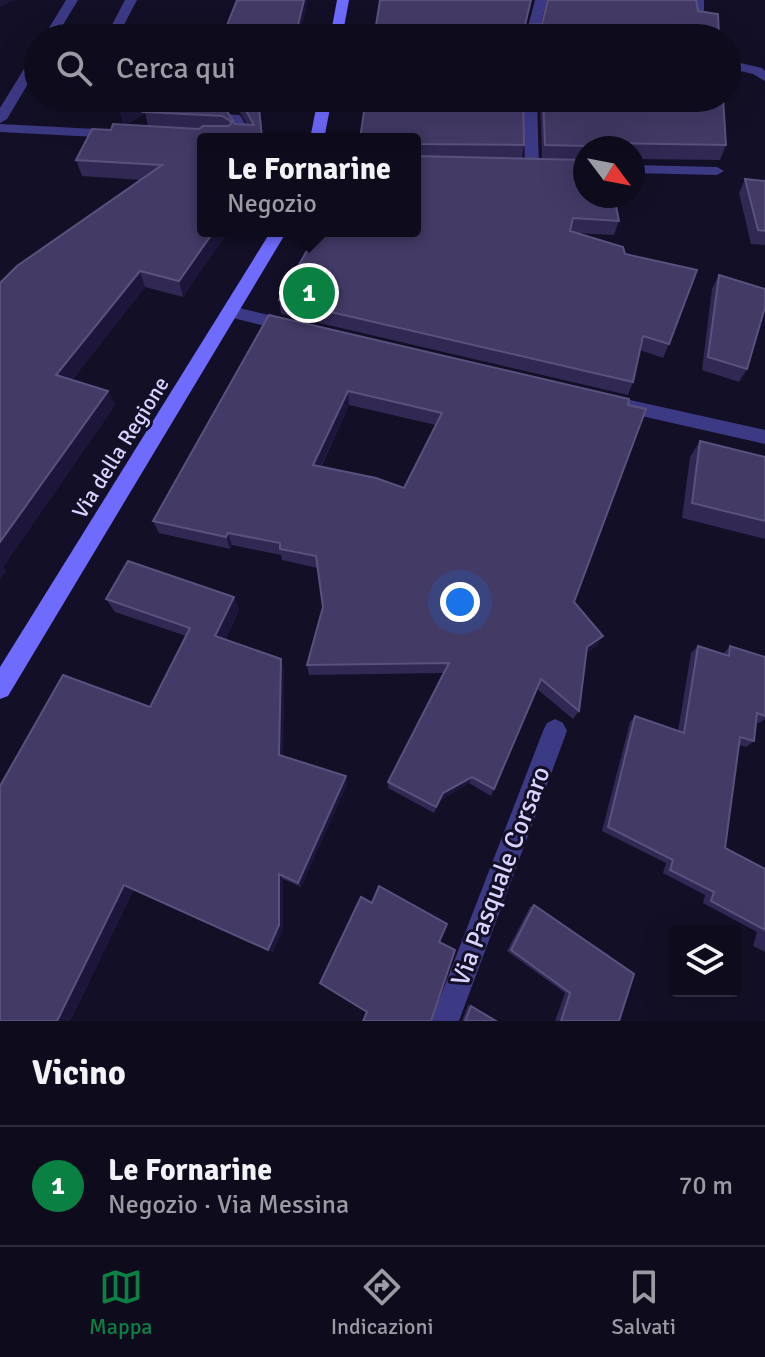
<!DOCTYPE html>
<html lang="it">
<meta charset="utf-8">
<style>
:root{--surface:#0e0b1c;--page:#1c1929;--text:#f1f3f6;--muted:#9b9ba3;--line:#2e2b3b;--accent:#0b8043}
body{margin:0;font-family:Signika,sans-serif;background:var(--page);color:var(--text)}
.controls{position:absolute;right:24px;bottom:24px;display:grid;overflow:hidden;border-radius:8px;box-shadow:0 8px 32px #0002}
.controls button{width:72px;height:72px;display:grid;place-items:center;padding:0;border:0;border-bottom:2px solid var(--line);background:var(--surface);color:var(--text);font:40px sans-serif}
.compass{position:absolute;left:573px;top:136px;width:72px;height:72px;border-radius:50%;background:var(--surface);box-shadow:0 8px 32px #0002;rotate:122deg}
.you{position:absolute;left:460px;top:602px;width:28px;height:28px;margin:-20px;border:6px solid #fff;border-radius:50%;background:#1a73e8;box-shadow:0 0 0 12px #1a73e833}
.badge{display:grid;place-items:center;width:52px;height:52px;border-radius:50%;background:var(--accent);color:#fff;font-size:26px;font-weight:700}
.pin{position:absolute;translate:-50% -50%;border:4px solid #fff;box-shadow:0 2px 8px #0006}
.popup{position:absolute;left:197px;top:133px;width:224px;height:104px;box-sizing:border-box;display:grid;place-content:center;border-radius:8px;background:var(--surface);filter:drop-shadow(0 2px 6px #0005);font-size:26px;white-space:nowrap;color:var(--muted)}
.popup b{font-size:30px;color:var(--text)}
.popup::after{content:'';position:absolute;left:50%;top:100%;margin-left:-16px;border:16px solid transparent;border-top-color:var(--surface)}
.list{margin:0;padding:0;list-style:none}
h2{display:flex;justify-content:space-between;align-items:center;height:104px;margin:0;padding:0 32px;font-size:34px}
h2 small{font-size:26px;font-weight:400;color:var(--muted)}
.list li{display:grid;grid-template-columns:52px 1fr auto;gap:24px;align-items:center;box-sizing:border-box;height:120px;padding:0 32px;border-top:2px solid var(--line)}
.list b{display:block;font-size:30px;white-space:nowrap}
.list p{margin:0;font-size:26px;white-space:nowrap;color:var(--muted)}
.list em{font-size:26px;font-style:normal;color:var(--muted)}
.icon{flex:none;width:44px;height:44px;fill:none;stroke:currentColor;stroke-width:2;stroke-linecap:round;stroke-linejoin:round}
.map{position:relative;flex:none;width:765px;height:1021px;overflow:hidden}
.search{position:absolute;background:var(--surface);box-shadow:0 8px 32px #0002;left:24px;right:24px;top:24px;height:88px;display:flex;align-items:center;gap:20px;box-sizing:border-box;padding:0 28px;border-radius:44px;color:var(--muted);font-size:30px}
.sheet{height:224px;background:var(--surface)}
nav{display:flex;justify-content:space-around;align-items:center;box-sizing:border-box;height:112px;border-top:2px solid var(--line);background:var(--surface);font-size:22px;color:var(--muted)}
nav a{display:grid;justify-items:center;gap:4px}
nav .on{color:var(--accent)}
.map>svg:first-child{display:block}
</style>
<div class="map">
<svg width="765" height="1021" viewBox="0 0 765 1021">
<rect width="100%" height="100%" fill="#130f26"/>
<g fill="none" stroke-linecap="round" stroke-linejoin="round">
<!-- lane -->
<path fill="#3d3a85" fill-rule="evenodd" d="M203,113l37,2 14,24h-14l-10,-17 -32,-2 -2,-3z"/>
<!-- street -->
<g fill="#3d3a85" fill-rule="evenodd">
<path d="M66,0h12l-23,38h-12z"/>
<path d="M125,0h12l-20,38h-12z"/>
<path d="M535,0h12l-10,38h-12z"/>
<path d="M692,0h12v17h-8z"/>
<path d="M38,52v15l-31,52 -7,4v-15l32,-52z"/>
<path d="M727,60l35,8 3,3v10l-12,-7 -26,-6z"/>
<path d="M523,98h14l2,69 -7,4 -7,-4z"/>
<path d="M0,124l116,6 7,4 -7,4 -116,-6z"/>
<path d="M633,165l84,2 7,4 -7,4 -84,-2z"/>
<path d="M231,306l59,14 9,6 -9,6 -65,-16 -2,-4z"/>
<path d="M621,398l144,32v14l-150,-34 -3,-5 3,-5z"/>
<path d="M555,719l8,4 4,8 -108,290h-28l112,-290 4,-8z"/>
</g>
<!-- secondary -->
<g fill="#6f6bff" fill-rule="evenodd">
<path d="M337,0h12l-7,38h-12z"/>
<path d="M318,98h14l-8,41h-14z"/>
<path d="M271,231h16l-279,465 -8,3v-32z"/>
</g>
</g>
<!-- wall -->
<g fill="#312854" fill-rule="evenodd">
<path d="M124,98h135l4,40 -80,159 -38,-10 -73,93 36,11 7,14 -112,162 3,4 -6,8v-296l141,-103 -59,-4 -6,-16 35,-30 13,-5zM227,112h13l7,13 -12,-1zM145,113l3,13 -22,-1z"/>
<path d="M366,98l158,47 -2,14h20l-2,-61h183l3,47 -6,15 -87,-1v-11h-48v48l34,25 -5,14 -39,-2 50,21 44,90 -6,14 -23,-8 -7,32 -5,13 -347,-81 -2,-14 136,-69z"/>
<path d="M745,179l20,2v64l-14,-1 -12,-51z"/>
<path d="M719,275l28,94 -8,13 -37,-12 10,-81z"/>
<path d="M269,315l360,84 -55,203 23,44 -11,7 -7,58 -6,8 -36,-30 -46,107 -22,-13 -28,17 -7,13 -46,-25v-6l56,-109 -135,2 -2,-10 16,-58 -6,-39 -35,-8 -1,-5 -49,-10 -2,4 -71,-16 -6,-12zM349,405l87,20 -32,63 -83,-21z"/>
<path d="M700,441l65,16v82l-83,-21 8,-61z"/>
<path d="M234,597l5,13 -14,30 59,30 -1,86 64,28 -46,103 -18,-8v49l-10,24 -139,-63 -64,132h-70l150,-314 36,-71 -71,-24 -9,-13z"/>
<path d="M698,646l25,8 7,-8 35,11v62l-6,4 -3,-1 -2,19 -8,6 -7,-2 -14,103 40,21v83l-12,-6 4,-14 -54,-29 2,-8 -42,-22 3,-10 -64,-32 28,-109 5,-6 43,15 13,-78z"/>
<path d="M534,905l85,116h-64l10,-28 -58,-42 23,-44z"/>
<path d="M468,1005l3,1 25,15h-34z"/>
</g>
<!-- shaded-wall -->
<g fill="#1d163a">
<path d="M0,0h14l-14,7z"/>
<path d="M304,0h4l-8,38h-5z"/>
<path d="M139,98h10l3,11 -8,3 1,1 -21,13 -5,-16z"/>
<path d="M214,231h15l-46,66 -4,-16z"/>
<path d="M140,271l5,16 -81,103 -8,-15z"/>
<path d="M108,391l7,14 -112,162 3,4 -6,8v-37z"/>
<path d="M348,391l1,14 -34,73 -2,-13z"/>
<path d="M228,533l4,12 -2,4 -4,-12z"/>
<path d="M234,597l5,13 -18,38 -6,-12z"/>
<path d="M603,636l-6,10 -16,11 6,-10z"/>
<path d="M281,659l3,11 -1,94 -4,-9z"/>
<path d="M346,776l1,8 -46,103 -3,-4z"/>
<path d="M472,777l-3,6 -28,17 -7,13 2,-6 7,-14z"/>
<path d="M279,874l4,5v49l-10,24 -5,-2z"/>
<path d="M124,885l10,4 -64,132h-13z"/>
</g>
<!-- building -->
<g fill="#433a66" stroke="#5a527e" stroke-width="2" fill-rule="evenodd">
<path d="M237,0h67l-9,38h-73z"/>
<path d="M380,0h151l-6,25 17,-1 6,-24h148l2,11 20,3 1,24h-345z"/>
<path d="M124,98h15l-20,12z"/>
<path d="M239,98h19l4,40 8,1h-67v92h11l-35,50 -39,-10 -84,104 52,16 -108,151v-259l17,-17 145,-101 -86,-5 16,-31 19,1 2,-6 86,5 4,-3h26l3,-4 -10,-6 -78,-4 8,-5 73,1 10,16 19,1z"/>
<path d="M366,98h157l1,47 -109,-1v-5h-55z"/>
<path d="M543,98h180l3,47 -122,-2 1,5h-15l-1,-2 -44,-1z"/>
<path d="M415,156l170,4v36h29l5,25 -46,-3 -3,13 53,16 2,7 72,16 -28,74 -26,-8 -10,46 -354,-82 39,-69h97z"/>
<path d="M745,179l20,2v50l-7,-1z"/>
<path d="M719,275l46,14v18l-18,62 -39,-12z"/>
<path d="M269,315l360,84 -1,6 18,4 -72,193 29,34 -16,11 -8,64 -38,-32 -47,110 -22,-12 -29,16 -7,14 -48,-25 61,-119 -142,2 16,-58 -7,-51 -36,-7v-6l-52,-10 -2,4 -73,-16zM348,391l94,22 -38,75 -28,-10 -63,-13z"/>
<path d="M700,441l65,16v64l-73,-18z"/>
<path d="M128,561l106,36 -19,39 66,23 -2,96 67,21 -48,107 -19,-9v51l-11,25 -144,-65 -67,136h-57v-235l63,-111 87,32 40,-79 -84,-29z"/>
<path d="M698,646l31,10 1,-10 35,11v59l-8,-3 -3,28 -14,-4 -15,111 40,21v61l-54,-29 3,-9 -44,-22 3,-10 -65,-33 27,-111 49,17z"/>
<path d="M379,886l68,38 -8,18 16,8 -24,71h-68l4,-9 -47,-29 41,-86 11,6z"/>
<path d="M534,905l100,69 -15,47h-58l9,-28 -59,-43z"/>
<path d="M471,1006l25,15h-31z"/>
</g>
<g text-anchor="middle" stroke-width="6" stroke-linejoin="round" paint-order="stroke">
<!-- street labels -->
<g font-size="22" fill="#d9d4ff" stroke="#130f26">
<text transform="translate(120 447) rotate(-58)" y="8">Via della Regione</text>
</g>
<!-- near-street labels -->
<g font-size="26" fill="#d9d4ff" stroke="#130f26">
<text transform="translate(500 876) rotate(-69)" y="9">Via Pasquale Corsaro</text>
</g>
</g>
</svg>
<div class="controls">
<button><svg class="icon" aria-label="layers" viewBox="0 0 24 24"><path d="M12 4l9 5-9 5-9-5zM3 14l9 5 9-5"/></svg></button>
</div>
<svg class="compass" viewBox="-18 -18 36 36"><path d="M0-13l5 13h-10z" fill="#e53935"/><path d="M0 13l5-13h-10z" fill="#9b9ba3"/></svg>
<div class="you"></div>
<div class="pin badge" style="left:309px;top:293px">1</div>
<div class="popup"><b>Le Fornarine</b>Negozio</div>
<div class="search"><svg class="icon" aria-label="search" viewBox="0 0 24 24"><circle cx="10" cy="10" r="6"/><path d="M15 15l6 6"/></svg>Cerca qui</div>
</div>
<section class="sheet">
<h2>Vicino<small></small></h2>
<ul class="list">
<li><span class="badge">1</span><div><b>Le Fornarine</b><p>Negozio · Via Messina</p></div><em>70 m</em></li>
</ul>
</section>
<nav>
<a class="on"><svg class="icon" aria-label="map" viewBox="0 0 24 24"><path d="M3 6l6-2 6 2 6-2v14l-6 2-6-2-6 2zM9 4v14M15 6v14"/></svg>Mappa</a>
<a><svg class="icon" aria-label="directions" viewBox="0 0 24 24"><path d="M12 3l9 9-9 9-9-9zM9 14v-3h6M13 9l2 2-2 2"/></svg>Indicazioni</a>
<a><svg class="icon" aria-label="saved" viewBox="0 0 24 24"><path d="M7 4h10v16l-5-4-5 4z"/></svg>Salvati</a>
</nav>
